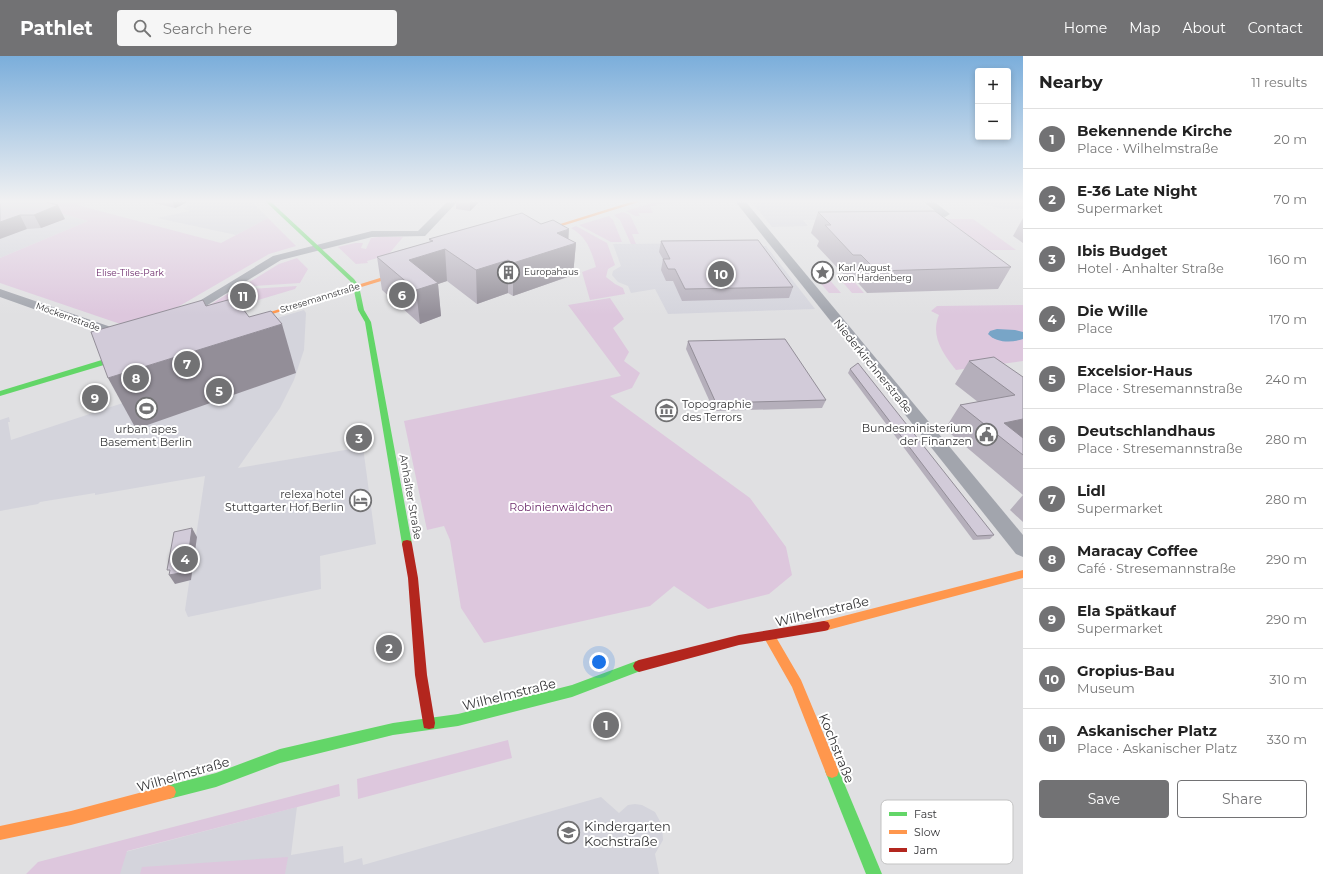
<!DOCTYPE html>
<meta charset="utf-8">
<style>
:root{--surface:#fff;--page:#f6f6f6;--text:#222;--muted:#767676;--line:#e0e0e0;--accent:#727274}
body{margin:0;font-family:Montserrat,sans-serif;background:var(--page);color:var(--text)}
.controls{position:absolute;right:12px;top:12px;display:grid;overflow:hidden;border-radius:4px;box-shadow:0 2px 6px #0003}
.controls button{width:36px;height:36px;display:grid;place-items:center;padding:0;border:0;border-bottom:1px solid var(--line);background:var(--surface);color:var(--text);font:20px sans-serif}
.you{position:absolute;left:599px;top:606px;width:14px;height:14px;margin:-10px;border:3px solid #fff;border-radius:50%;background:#1a73e8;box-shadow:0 0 0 6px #1a73e833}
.badge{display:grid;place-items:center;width:26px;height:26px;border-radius:50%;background:var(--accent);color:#fff;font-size:13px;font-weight:700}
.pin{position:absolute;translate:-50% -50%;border:2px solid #fff;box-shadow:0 1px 4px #0006}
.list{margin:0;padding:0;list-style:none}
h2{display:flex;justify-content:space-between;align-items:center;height:52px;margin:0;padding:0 16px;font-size:17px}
h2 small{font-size:13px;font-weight:400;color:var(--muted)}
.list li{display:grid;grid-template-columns:26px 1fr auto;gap:12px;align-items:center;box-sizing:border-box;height:60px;padding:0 16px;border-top:1px solid var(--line)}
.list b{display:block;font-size:15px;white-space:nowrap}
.list p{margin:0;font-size:13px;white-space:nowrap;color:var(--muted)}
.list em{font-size:13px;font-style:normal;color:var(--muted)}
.actions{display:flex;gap:8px;padding:12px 16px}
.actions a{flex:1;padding:9px 0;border:1px solid var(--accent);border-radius:4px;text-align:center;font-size:14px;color:var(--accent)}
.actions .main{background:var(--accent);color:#fff}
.icon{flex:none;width:22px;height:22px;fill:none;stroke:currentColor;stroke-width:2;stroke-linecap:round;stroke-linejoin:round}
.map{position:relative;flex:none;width:1023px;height:818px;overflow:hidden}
header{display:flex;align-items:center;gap:24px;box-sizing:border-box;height:56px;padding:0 20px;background:var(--accent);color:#fff}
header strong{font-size:19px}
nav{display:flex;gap:22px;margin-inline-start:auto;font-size:14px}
.search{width:280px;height:36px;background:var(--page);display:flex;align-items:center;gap:10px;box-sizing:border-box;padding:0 14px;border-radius:4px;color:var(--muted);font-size:15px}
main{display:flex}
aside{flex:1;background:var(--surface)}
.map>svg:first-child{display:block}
</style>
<header>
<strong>Pathlet</strong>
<div class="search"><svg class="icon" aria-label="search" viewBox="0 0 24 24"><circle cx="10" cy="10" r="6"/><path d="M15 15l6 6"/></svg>Search here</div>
<nav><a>Home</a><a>Map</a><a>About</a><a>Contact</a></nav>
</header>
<main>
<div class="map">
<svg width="1023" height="818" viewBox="0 0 1023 818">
<rect width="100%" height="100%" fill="#e0e0e2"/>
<!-- built -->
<g fill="#d4d4dc">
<path d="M0,145h17l71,20 -88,37z"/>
<path d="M194,145h57l17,17 -32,17 -79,-17 33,-7 -6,-2 6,-5h-2z"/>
<path d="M751,145h169l16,12 -2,5 -131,2 5,6 -36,1z"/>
<path d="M971,145h52v8h-20z"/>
<path d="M741,187l3,4 22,-1 49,63 -147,5 -13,-25 -24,4 -3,-7 -10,-4 -6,-7 1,-4 8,-5 -8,-22z"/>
<path d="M304,254l2,3 -2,37 -10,30 -14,28 -42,60 125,-21 13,97 -56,12 1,33 -133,28 -3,-7 20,-134 -110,19v-2l-55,9 -2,2 -38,7v-91l9,-3 1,5h-2l3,18 127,-42 76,-61z"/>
<path d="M601,741l18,16 9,-8 7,-1 7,1 13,7 7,13 1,15 -8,14 4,20h-618l256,-67 -6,48 52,-9 1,17 18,-5 1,7z"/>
</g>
<!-- green -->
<g fill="#ddc7dd">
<path d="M17,145h70l-10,4 144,38 47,-25 28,28 -27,8 -131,76 -138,-47v-25l88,-37z"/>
<path d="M659,145h16l1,2 -20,1 1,2h-7l3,7h-15l2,3h-5l-9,-5z"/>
<path d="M623,156l7,3 9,19h-7l4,10h-5l-11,-24 -6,-5z"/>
<path d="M609,160l4,4 9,22h-11l-32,-17z"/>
<path d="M941,163h32l43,31h-51z"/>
<path d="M576,170l31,17 8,22 -7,4 -2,8 9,7 8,4 2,6 -35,6 -8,-28 14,-5c-5,-17 -9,-30 -25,-39z"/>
<path d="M378,181h25l-15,18 -21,6 1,2 -12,1 -18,-17 17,-4h8l-2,5 5,1 5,-11z"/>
<path d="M297,202l11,11 -8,14 -59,4 38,-23z"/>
<path d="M816,222h12l13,15h-12z"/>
<path d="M839,222h12l13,15h-12z"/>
<path d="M297,230l-2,3 -114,34 53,-33z"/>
<path d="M610,242l14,21 -11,9 16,24 -5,9 16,12 -8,15 -22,8 140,102 36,49 6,28 -23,19 -61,15 -34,-23 -24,20 -166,37 -23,-35 -11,-68 -6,-14 -17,4 -23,-109 217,-45 -53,-71z"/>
<path d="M1023,249v56l-67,9c-13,-16 -26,-34 -17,-55l-8,-4 6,-5z"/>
<path d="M508,684l4,18 -154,41 -1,-20z"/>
<path d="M339,728l1,12 -213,55 -7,23h-94l12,-12z"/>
<path d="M288,801l-3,17h-145l2,-7z"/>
</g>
<!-- water -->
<path fill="#78a5c7" d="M997,273l18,1 8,2v7c-11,4 -27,4 -35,-5l2,-3z"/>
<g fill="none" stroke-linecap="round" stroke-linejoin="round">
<!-- street -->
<g fill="#a2a5ad" fill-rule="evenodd">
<path d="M448,145h10l-33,35 -53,1 -91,23 -93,57 -4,1 -6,-4 95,-58 99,-25h46z"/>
<path d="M735,145h10l278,334v22l-7,-3z"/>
<path d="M922,145h11l17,13 -5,3 -3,-1z"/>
<path d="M0,233l111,38 7,5 6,12 -2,3h-10l-5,-10 -6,-4 -101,-36z"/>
</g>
<!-- fast -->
<g fill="#63d668" fill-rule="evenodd">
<path d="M265,145h5l84,78 5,7 5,24 7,12 41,222 -1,3 -4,1 -4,-1 -1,-3 -37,-222 -7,-12 -5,-24 -3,-5z"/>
<path d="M128,296h3l4,2 -1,2 -134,40v-5z"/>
<path d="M639,604l4,2 2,4 -2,4 -71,27 -114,29 -65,9 -113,28 -64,24 -47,12 -5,-2 -2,-5 2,-5 5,-2 47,-12 64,-24 113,-26 65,-9 114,-29z"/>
<path d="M832,708l5,2 45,108h-16l-41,-103 2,-5z"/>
</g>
<!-- slow -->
<g fill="#ff974d" fill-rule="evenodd">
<path d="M634,145h8l-109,34 -5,-1z"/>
<path d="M409,213l3,2 -1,1 -165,50 -2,1 -3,-2z"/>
<path d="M1023,514v8l-199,53 -4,-1 -2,-4 2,-4 4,-1z"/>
<path d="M769,575l4,1 28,48 38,91 -2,5 -5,2 -5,-2 -35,-89 -29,-51 2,-4z"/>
<path d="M169,729l5,2 2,5 -2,5 -5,2 -98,26 -71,15v-14l71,-15z"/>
</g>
<!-- jam -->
<g fill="#b3261e" fill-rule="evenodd">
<path d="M407,484l4,1 1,3 6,34 9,97 8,48 -1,5 -5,1 -5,-1 -1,-5 -8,-48 -7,-97 -6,-34 1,-3z"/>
<path d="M824,565l4,1 2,4 -2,4 -4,1 -85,14 -100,27 -4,-2 -2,-4 2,-4 4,-2 100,-25z"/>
</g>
</g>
<!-- wall -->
<g fill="#b5afbb">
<path d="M0,145l65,18 -24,9 -14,1z"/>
<path d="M146,145h44l-15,7z"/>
<path d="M456,145h24l-10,10 -14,-2z"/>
<path d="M818,156l193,55 -13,22 -131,4 -15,-17h-7l-28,-30 2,-5 -8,-8z"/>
<path d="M1023,162v25l-10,-7z"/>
<path d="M429,183h139l8,4 -3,32 -60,21 -5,-3 -31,11 -30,-23 -9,3 3,32 -21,8 -38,-34 -5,-33 53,-15z"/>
<path d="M661,185l132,46 -4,11 -107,3 -9,-20h-7l-5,-11 2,-11 -4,-7z"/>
<path d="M688,285l138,59 -4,8 -108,3 -28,-62z"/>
<path d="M969,305l54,16v145l-13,-12 13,-15 -78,-66 15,-24 18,-3 -23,-18z"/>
<path d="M850,313l144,166 -4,4 -17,1 -125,-167z"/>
</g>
<!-- shaded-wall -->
<g fill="#938e98">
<path d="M172,145h18l-15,7z"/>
<path d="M470,145h10l-10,10z"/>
<path d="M58,149l7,14 -24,9 -7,-13z"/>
<path d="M20,159l7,14 -27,10v-17z"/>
<path d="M569,173l-1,17 8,-3 -3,32 -60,21v-33l44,-30z"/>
<path d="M445,193l2,32 -9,3 3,32 -21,8 -4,-34 -7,-30z"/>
<path d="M508,204v33l-31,11 -1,-34z"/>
<path d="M282,268l14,49 -160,56 -28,-51z"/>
<path d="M1023,363v20l-19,-16z"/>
<path d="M192,472l5,9 -6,43 -16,4 -6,-9z"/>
</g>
<!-- building -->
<g fill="#d2cbd9" stroke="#938e98">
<path d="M0,145h42l16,4 -24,10h-14l-20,7z"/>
<path d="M935,155l76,56 -134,4 -16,-16h-8l-28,-30h6l-13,-13z"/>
<path d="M522,157l19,11 12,-4 16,9 -12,4 19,10 -63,20 -5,-3 -32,10 -31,-21 -36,11 29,23 -22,7 -39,-33 56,-16 -4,-2z"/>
<path d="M758,184l35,47 -108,2 -10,-20h-7l-5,-10h7l-9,-18z"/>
<path d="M235,242l14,19 22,-6 11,13 -174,54 -17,-46 112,-32 3,6z"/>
<path d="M785,283l41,61 -110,3 -28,-62z"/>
<path d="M994,301l29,20v42l-19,4 19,15v17l-63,-50 55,-10 -46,-34z"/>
<path d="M858,307l136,172 -17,1 -127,-167z"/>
<path d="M192,472l-6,44 -17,3 1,-5h-3l7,-38z"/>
</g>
<!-- sky -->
<linearGradient id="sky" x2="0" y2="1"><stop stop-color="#7baedb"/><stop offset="0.56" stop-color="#f1f1f2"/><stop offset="1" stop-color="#f1f1f2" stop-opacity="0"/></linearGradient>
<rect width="1023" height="259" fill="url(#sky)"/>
<!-- icons -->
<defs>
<symbol id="building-ring" viewBox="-11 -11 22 22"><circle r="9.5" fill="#fff" stroke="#727274" stroke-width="1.5"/><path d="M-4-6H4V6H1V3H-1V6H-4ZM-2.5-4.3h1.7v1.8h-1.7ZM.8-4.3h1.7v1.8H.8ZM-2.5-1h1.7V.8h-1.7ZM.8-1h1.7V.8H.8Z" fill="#727274"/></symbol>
<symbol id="sight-ring" viewBox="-11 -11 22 22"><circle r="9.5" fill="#fff" stroke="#727274" stroke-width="1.5"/><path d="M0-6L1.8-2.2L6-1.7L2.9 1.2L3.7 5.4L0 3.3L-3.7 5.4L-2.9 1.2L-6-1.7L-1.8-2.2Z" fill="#727274"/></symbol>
<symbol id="stadium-ring" viewBox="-11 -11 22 22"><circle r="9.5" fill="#fff" stroke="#727274" stroke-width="1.5"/><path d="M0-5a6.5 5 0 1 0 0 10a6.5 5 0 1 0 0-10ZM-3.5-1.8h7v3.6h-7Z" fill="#727274"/></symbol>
<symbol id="museum-ring" viewBox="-11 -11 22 22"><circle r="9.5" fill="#fff" stroke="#727274" stroke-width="1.5"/><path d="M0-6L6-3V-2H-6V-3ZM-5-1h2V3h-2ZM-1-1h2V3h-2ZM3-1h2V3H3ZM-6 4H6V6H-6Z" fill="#727274"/></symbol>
<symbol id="civic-ring" viewBox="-11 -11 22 22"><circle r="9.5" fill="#fff" stroke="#727274" stroke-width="1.5"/><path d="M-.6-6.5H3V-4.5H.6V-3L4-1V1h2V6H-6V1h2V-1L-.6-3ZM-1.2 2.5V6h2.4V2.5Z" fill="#727274"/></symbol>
<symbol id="hotel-ring" viewBox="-11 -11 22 22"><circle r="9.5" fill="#fff" stroke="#727274" stroke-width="1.5"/><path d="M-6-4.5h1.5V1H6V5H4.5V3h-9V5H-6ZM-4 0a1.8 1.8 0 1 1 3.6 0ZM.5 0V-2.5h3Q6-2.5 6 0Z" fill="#727274"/></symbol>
<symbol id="school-ring" viewBox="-11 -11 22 22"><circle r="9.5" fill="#fff" stroke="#727274" stroke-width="1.5"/><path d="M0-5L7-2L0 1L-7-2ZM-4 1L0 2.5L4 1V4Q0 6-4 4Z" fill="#727274"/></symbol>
</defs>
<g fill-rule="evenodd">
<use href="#building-ring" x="496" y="204" width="25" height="25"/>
<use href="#sight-ring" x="810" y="204" width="25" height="25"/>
<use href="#stadium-ring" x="134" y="340" width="25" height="25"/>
<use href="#museum-ring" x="654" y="342" width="25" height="25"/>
<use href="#civic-ring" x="974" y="366" width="25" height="25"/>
<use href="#hotel-ring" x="348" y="432" width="25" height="25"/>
<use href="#school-ring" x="556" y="764" width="25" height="25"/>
</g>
<g text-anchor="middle" stroke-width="4" stroke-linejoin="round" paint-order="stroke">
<!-- far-poi labels -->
<g font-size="9" fill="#363638" stroke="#fff" text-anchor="start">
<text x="838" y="215">Karl August<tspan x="838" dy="10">von Hardenberg</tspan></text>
<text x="524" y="219">Europahaus</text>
</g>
<!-- far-park labels -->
<g font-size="9" fill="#6a2769" stroke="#fff">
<text x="130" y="220">Elise-Tilse-Park</text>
</g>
<!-- far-street labels -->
<g font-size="9" fill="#363638" stroke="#fff">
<text transform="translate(320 242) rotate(-17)" y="3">Stresemannstraße</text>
<text transform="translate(68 261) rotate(20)" y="3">Möckernstraße</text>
</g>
<!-- street labels -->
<g font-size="11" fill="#363638" stroke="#fff">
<text transform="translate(873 310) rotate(51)" y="4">Niederkirchnerstraße</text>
<text transform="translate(411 441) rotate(80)" y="4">Anhalter Straße</text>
</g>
<!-- poi labels -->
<g font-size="11" fill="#363638" stroke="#fff" text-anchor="end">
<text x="682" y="352" text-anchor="start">Topographie<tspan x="682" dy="13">des Terrors</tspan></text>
<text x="972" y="376">Bundesministerium<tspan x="972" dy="13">der Finanzen</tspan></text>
<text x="146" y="377" text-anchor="middle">urban apes<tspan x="146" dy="13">Basement Berlin</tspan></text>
<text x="344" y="442">relexa hotel<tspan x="344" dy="13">Stuttgarter Hof Berlin</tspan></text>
</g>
<!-- park labels -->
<g font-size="11" fill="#6a2769" stroke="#fff">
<text x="561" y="455">Robinienwäldchen</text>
</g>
<!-- near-street labels -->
<g font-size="13" fill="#363638" stroke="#fff">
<text transform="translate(822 555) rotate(-13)" y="5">Wilhelmstraße</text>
<text transform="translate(509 638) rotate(-14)" y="5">Wilhelmstraße</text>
<text transform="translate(837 692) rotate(68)" y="5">Kochstraße</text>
<text transform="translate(183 718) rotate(-16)" y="5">Wilhelmstraße</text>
</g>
<!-- near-poi labels -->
<g font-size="13" fill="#363638" stroke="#fff" text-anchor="start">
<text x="584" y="775">Kindergarten<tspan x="584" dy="15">Kochstraße</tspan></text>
</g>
</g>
<!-- legend -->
<rect x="881" y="744" width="132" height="64" rx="6" fill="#fff" stroke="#c3c3c3" stroke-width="1"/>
<rect x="889" y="756" width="18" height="4" fill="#63d668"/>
<rect x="889" y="774" width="18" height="4" fill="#ff974d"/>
<rect x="889" y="792" width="18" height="4" fill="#b3261e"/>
<g font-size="11" fill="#363638">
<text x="914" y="762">Fast</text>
<text x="914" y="780">Slow</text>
<text x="914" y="798">Jam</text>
</g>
</svg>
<div class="controls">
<button>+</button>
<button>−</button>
</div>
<div class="you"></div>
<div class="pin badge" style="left:606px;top:669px">1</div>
<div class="pin badge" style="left:389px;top:592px">2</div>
<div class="pin badge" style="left:359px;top:382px">3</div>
<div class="pin badge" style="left:185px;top:503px">4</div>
<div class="pin badge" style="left:219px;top:335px">5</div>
<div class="pin badge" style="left:402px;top:239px">6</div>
<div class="pin badge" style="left:187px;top:308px">7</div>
<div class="pin badge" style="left:136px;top:322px">8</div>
<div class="pin badge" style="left:95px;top:342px">9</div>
<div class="pin badge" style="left:721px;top:218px">10</div>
<div class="pin badge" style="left:243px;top:240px">11</div>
</div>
<aside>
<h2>Nearby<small>11 results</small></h2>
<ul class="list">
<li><span class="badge">1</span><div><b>Bekennende Kirche</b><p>Place · Wilhelmstraße</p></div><em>20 m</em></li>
<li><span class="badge">2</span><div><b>E-36 Late Night</b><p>Supermarket</p></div><em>70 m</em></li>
<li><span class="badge">3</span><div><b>Ibis Budget</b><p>Hotel · Anhalter Straße</p></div><em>160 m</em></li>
<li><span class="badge">4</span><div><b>Die Wille</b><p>Place</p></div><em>170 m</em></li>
<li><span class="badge">5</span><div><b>Excelsior-Haus</b><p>Place · Stresemannstraße</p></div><em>240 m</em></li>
<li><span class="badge">6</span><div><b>Deutschlandhaus</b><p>Place · Stresemannstraße</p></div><em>280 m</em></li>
<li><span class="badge">7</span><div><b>Lidl</b><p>Supermarket</p></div><em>280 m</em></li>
<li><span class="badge">8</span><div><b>Maracay Coffee</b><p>Café · Stresemannstraße</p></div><em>290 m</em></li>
<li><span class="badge">9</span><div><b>Ela Spätkauf</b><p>Supermarket</p></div><em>290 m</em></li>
<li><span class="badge">10</span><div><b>Gropius-Bau</b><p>Museum</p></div><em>310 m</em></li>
<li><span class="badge">11</span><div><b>Askanischer Platz</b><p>Place · Askanischer Platz</p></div><em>330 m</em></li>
</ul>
<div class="actions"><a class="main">Save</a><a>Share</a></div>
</aside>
</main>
